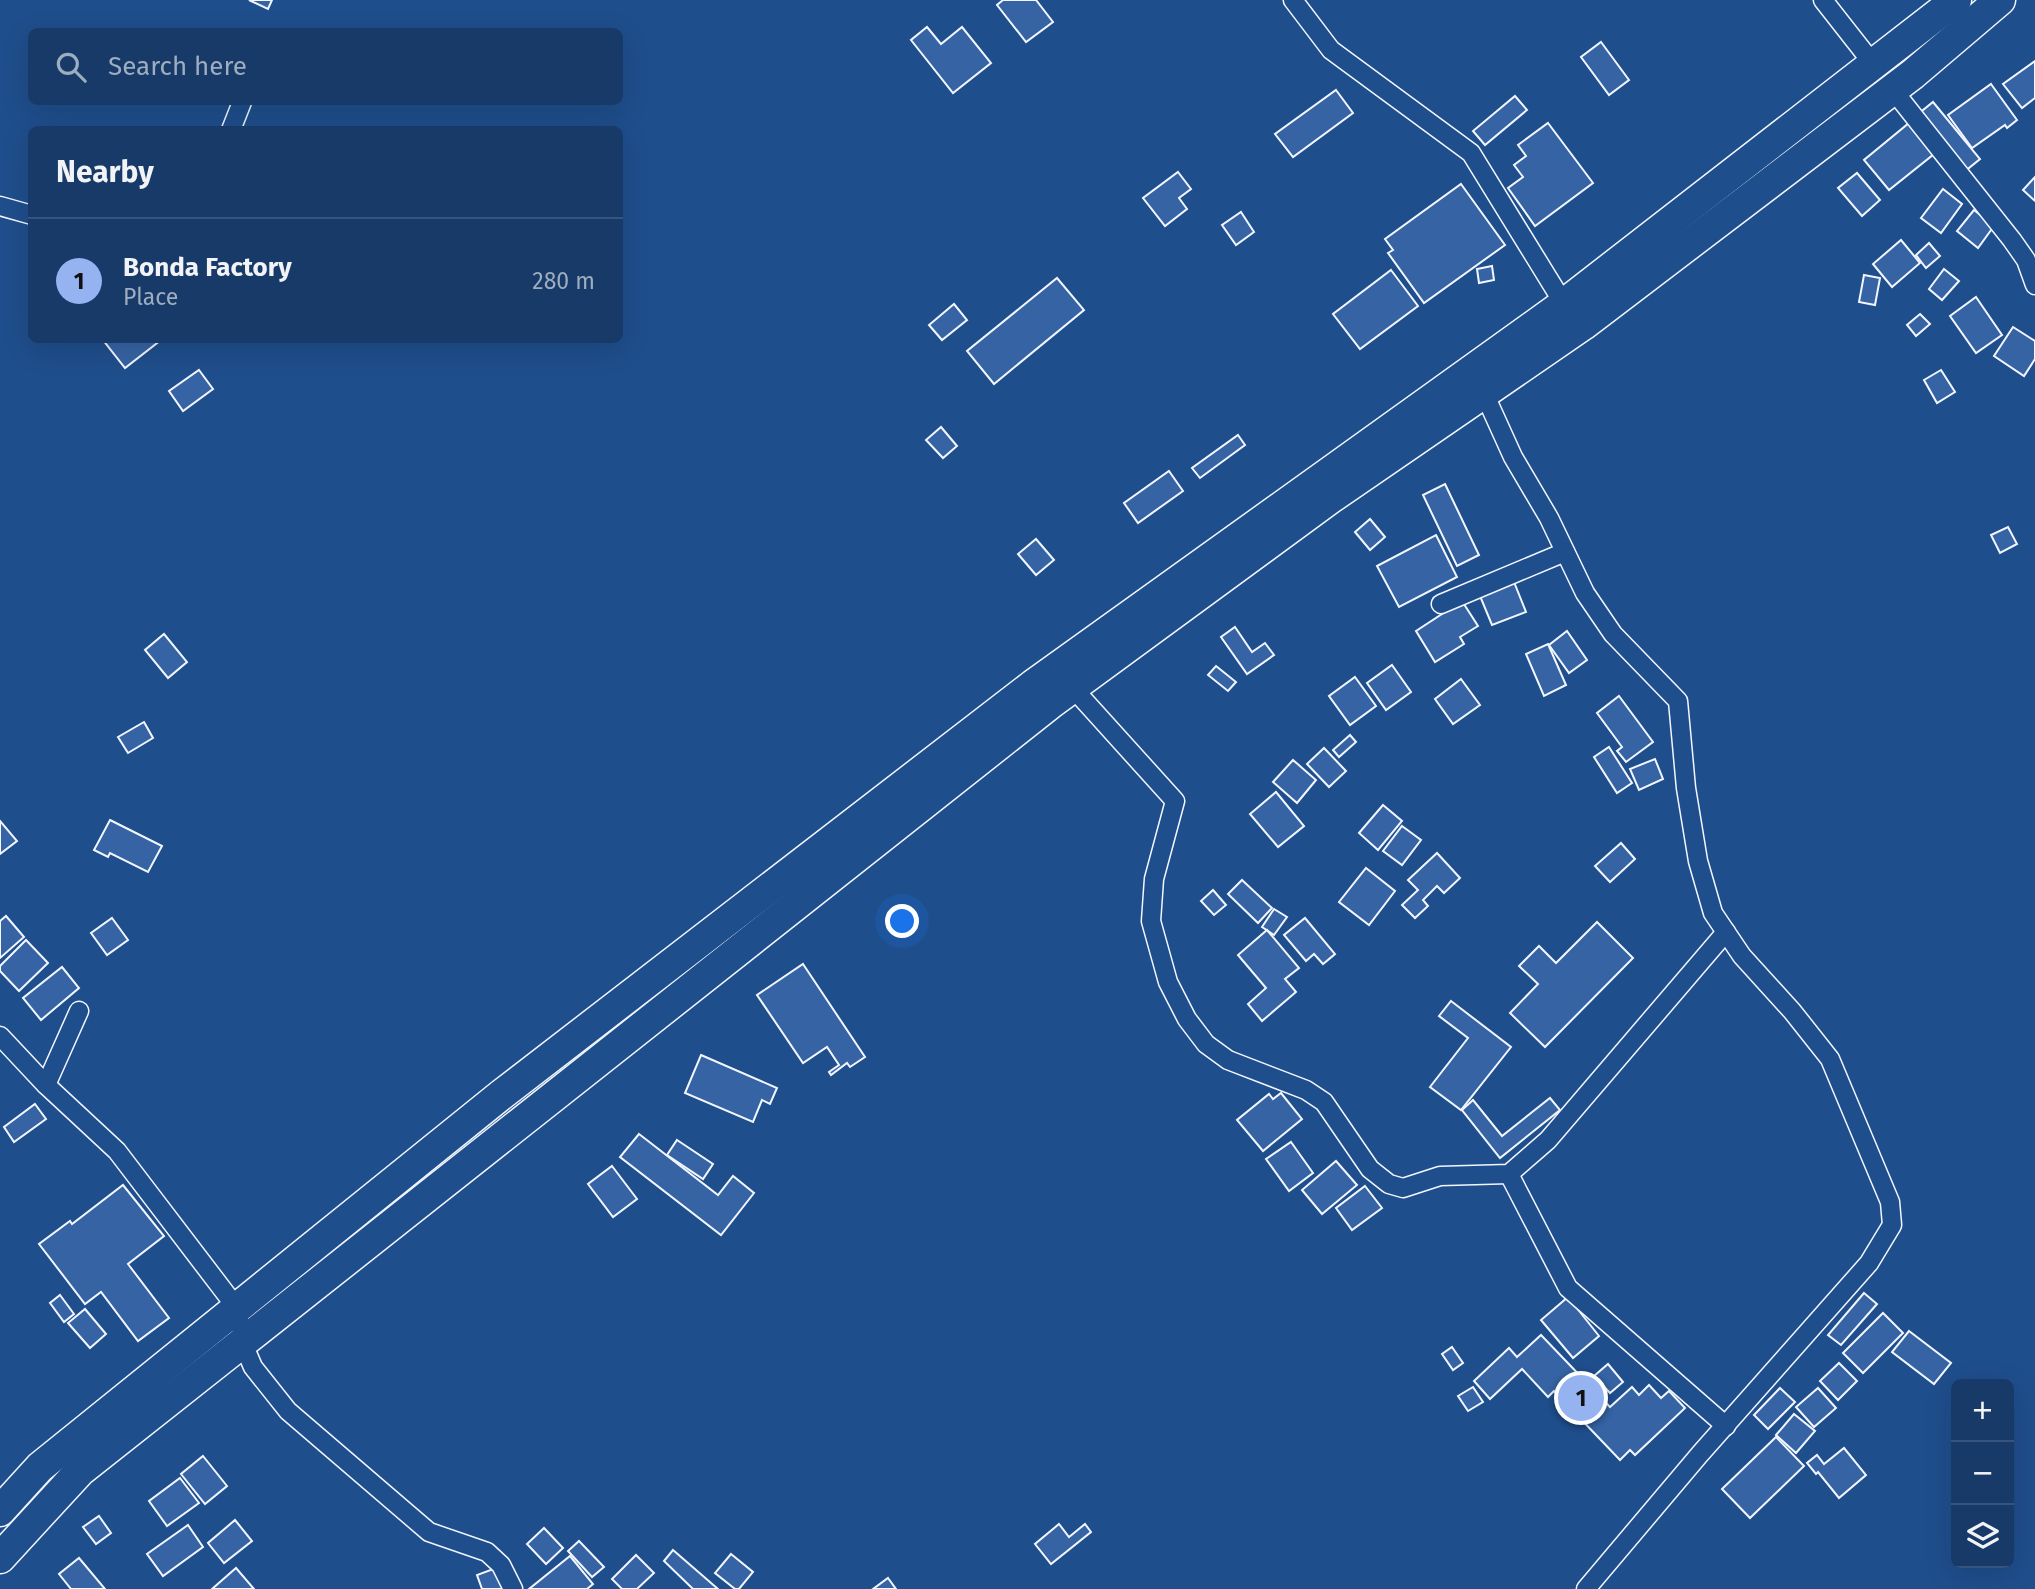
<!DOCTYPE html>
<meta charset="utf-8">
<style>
:root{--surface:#173a69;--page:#244571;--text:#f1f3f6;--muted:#9eadc0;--line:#36547d;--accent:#95b2f1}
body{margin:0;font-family:"Fira Sans",sans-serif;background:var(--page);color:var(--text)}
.controls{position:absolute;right:21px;bottom:21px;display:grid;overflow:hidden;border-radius:10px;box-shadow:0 7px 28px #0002}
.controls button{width:63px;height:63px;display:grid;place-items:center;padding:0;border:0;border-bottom:2px solid var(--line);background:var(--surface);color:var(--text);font:35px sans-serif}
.you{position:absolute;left:903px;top:922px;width:24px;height:24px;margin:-18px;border:5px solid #fff;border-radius:50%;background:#1a73e8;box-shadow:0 0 0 10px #1a73e833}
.badge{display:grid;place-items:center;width:46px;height:46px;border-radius:50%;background:var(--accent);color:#111;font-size:23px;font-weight:700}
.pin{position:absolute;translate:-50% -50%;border:4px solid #fff;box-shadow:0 2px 7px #0006}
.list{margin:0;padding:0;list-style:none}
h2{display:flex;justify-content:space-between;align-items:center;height:91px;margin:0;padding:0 28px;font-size:30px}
h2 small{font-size:23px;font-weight:400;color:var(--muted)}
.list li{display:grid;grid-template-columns:46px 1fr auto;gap:21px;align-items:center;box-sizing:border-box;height:126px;padding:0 28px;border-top:2px solid var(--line)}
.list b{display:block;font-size:26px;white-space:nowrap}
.list p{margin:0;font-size:23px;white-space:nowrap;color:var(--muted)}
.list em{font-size:23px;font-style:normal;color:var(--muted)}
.icon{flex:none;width:38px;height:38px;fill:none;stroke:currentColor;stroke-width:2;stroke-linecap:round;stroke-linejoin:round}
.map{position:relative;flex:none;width:2035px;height:1589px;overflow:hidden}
.search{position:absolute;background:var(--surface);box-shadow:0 7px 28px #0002;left:28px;top:28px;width:595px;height:77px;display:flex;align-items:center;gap:18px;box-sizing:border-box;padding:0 24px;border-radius:10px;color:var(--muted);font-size:26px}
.panel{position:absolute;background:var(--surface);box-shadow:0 7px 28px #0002;left:28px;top:126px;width:595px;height:217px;border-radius:10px}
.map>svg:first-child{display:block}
</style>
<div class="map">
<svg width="2035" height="1589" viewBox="0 0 2035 1589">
<rect width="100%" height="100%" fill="#1f4e8c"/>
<!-- building -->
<g fill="#3563a3" stroke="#f2f6ff" stroke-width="2">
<path d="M249,0h23l-4,9z"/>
<path d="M1003,0h33l17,22 -27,20 -29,-37z"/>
<path d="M927,27l14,17 21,-17 29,36 -38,30 -42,-53z"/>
<path d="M1601,42l28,38 -20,15 -28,-38z"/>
<path d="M2035,61v37l-13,10 -19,-24z"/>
<path d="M1991,84l26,36 -10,8 -2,-3 -33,23 -24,-33z"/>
<path d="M1336,90l17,23 -60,44 -18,-23z"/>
<path d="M1515,96l12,14 -42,35 -12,-14z"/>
<path d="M1933,102l47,57 -16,13 -47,-57z"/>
<path d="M1548,123l45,60 -58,43 -27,-38 15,-11 -9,-12 12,-9 -8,-11z"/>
<path d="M1909,123l25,31 -45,36 -25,-30z"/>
<path d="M1178,172l13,17 -12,9 8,11 -22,17 -22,-28z"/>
<path d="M1857,173l23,27 -18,16 -24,-28z"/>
<path d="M2035,177v24l-12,-11z"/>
<path d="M1461,184l44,61 -81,58 -36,-50 5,-3 -8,-11z"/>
<path d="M1943,189l19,15 -21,29 -20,-15z"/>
<path d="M1974,210l20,16 -16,22 -21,-17z"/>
<path d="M1241,212l13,20 -18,13 -14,-20z"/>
<path d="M1901,240l19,23 -28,24 -19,-23z"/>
<path d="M1929,243l11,13 -14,12 -10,-13z"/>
<path d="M1492,266l2,14 -15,3 -2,-14z"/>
<path d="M1944,269l15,12 -17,19 -13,-11z"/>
<path d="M1391,270l27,36 -58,43 -27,-35z"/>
<path d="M1864,275l16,3 -5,27 -16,-3z"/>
<path d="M1057,278l27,32 -90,74 -27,-33z"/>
<path d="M1976,297l26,38 -26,18 -26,-37z"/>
<path d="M954,304l13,16 -25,20 -13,-15z"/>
<path d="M1920,314l10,10 -14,12 -9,-11z"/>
<path d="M2013,327l22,14v18l-11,17 -30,-20z"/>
<path d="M103,340h58l-36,28z"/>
<path d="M199,370l14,19 -30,22 -14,-20z"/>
<path d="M1941,370l14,22 -18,11 -13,-23z"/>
<path d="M941,427l16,19 -14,12 -17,-18z"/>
<path d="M1238,435l7,10 -45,33 -8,-10z"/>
<path d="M1169,471l14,20 -45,32 -14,-20z"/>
<path d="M1445,484l34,71 -22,11 -34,-71z"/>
<path d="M1370,519l15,18 -15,13 -15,-18z"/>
<path d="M2008,527l9,17 -17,9 -9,-18z"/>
<path d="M1436,535l21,42 -58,30 -22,-41z"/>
<path d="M1036,539l18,21 -18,15 -18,-21z"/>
<path d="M1514,582l12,30 -34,13 -12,-29z"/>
<path d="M1462,601l16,25 -18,11 4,7 -29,18 -19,-31z"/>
<path d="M1235,627l17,25 13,-9 9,12 -27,19 -26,-37z"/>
<path d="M1567,631l20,29 -18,13 -20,-28z"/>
<path d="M164,634l23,28 -19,16 -23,-28z"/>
<path d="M1548,644l18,41 -22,11 -18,-42z"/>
<path d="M1392,665l19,27 -25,18 -19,-27z"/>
<path d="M1216,666l20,16 -8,9 -20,-16z"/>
<path d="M1355,677l21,29 -26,19 -21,-29z"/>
<path d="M1461,679l19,26 -27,19 -18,-25z"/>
<path d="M1619,696l34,46 -27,20 -9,-11 5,-4 -25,-34z"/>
<path d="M144,722l9,16 -25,15 -10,-16z"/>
<path d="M1350,735l6,7 -17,15 -6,-7z"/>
<path d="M1609,747l23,36 -15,10 -23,-36z"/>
<path d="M1324,748l22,23 -17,16 -22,-23z"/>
<path d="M1655,759l8,20 -24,11 -9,-21z"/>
<path d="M1293,760l23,20 -19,23 -24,-21z"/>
<path d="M1276,792l28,34 -26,21 -28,-33z"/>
<path d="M1383,805l19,16 -24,29 -19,-17z"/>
<path d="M110,820l52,26 -14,26 -38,-19 -2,4 -14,-7z"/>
<path d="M0,821l17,20 -17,13z"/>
<path d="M1402,826l19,14 -19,25 -19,-14z"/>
<path d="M1621,843l14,16 -25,23 -15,-16z"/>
<path d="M1437,853l23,25 -16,15 -7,-7 -14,14 5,6 -13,12 -13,-13 16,-15 -10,-10z"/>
<path d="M1366,868l29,23 -26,34 -30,-23z"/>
<path d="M1242,880l30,28 -14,15 -30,-29z"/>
<path d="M1213,890l13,15 -12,10 -13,-14z"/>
<path d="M1274,909l13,8 -13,18 -12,-8z"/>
<path d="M6,916l18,21 -24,21v-37z"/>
<path d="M112,918l16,22 -21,15 -16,-22z"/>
<path d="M1305,918l30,36 -12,10 -9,-10 -8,7 -22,-26z"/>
<path d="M1597,922l36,36 -88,89 -35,-34 28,-29 -19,-18 20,-20 17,17z"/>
<path d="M1267,930l32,38 -14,11 11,13 -34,29 -14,-17 18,-16 -28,-33z"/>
<path d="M26,940l22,23 -29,28 -19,-20v-5z"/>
<path d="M803,964l62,93 -15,10 -3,-4 -16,12 -2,-3 10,-7 -12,-18 -24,16 -46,-68z"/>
<path d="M62,967l17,21 -38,32 -18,-22z"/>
<path d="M1451,1001l60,46 -50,63 -31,-23 38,-49 -29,-22z"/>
<path d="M701,1055l76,33 -7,16 -8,-4 -9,22 -68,-29z"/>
<path d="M1281,1093l21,26 -39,32 -26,-31 32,-26 4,5z"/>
<path d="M1550,1098l10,12 -60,48 -38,-48 11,-10 29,36z"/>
<path d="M35,1104l11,15 -32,23 -10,-15z"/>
<path d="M639,1134l79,61 15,-19 21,17 -33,42 -101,-78z"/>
<path d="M677,1140l36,24 -10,15 -36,-24z"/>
<path d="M1291,1142l22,31 -24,18 -23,-32z"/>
<path d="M1336,1161l21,24 -35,29 -20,-24z"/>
<path d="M612,1166l25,33 -24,18 -25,-33z"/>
<path d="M123,1185l41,51 -36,28 41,54 -31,23 -37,-49 -16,12 -46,-60 31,-23 2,3z"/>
<path d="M1365,1186l17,22 -30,22 -16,-22z"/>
<path d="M1864,1293l13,11 -36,41 -13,-10z"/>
<path d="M60,1295l14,19 -10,8 -14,-19z"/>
<path d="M1568,1297l31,39 -26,22 -32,-38z"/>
<path d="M85,1309l21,25 -16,14 -22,-25z"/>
<path d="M1883,1313l20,20 -40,40 -20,-20z"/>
<path d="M1909,1331l42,32 -17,21 -42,-32z"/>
<path d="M1541,1335l69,72 22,-20 7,8 10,-10 12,13 8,-7 16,17 -50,47 -5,-5 -10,10 -66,-69 -6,6 -26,-28 -32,30 -16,-18 35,-33 8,9z"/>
<path d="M1452,1347l11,16 -10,7 -11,-16z"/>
<path d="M1839,1363l18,18 -19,19 -18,-19z"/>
<path d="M1608,1364l15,18 -13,11 -16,-17z"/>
<path d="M1473,1387l10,15 -15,9 -10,-15z"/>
<path d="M1780,1388l15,14 -27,27 -14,-14z"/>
<path d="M1818,1388l18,20 -22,19 -18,-20z"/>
<path d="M1794,1414l21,17 -19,22 -20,-18z"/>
<path d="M1776,1437l28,29 -54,52 -28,-29z"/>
<path d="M1844,1448l22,27 -27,23 -21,-26 -2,2 -9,-11 10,-8 7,9z"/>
<path d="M203,1456l24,30 -22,18 -24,-30z"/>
<path d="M180,1478l19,25 -32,23 -18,-25z"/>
<path d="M99,1516l12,17 -15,11 -13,-17z"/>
<path d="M235,1520l17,21 -28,22 -16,-20z"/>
<path d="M1059,1524l10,13 16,-13 6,8 -40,32 -16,-20z"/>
<path d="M188,1525l15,22 -40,29 -16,-22z"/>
<path d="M544,1528l19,20 -17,16 -19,-20z"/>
<path d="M579,1541l25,26 -12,10 -24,-26z"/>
<path d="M673,1550l45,39h-25l-29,-28z"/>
<path d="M731,1554l22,18 -14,17h-4l-20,-16z"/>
<path d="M636,1555l18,18 -17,16h-15l-10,-10z"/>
<path d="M570,1556l23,28 -6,5h-58z"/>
<path d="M79,1558l26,31h-34l-12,-15z"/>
<path d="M236,1568l18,21h-42z"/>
<path d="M496,1568l8,21h-22l-5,-14z"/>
<path d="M888,1578l8,11h-23z"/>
</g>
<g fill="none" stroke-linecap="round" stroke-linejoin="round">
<defs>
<g id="minor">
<path d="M1293,0l38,50 140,103 93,151"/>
<path d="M1823,0l51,65"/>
<path d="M1893,90l119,150 14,20 9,25"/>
<path d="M231,130l11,-28"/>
<path d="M0,206l32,9"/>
<path d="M1484,393l29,64 36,61 36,75 28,41 65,67 8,87 12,73 15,52 29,43 50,55 38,48 60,143 2,23 -23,38 -169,191 -114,135"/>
<path d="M1441,604l124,-52"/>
<path d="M1072,687l103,114 -21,78 -3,42 17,61 19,37 19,25 22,16 78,30 18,12 46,67 19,15 14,4 37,-12 69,-2 39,-34 178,-208"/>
<path d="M0,1036l46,49 71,66 119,156 11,46 6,14 35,44 141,121 58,20 14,13 12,24"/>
<path d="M46,1085l33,-74"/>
<path d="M1509,1174l59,114 158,138"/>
</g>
<g id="trunk">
<path d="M0,1511l40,-44 461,-372 532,-410 531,-381 392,-304"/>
<path d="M0,1558l80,-87 970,-767 281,-206 252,-173 330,-251 87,-74"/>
</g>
</defs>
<!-- minor casing -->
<use href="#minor" stroke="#f2f6ff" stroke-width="21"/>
<!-- trunk casing -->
<use href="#trunk" stroke="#f2f6ff" stroke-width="33"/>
<!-- minor -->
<use href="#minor" stroke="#1f4e8c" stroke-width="18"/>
<!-- trunk -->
<use href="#trunk" stroke="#1f4e8c" stroke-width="30"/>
</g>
</svg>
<div class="controls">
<button>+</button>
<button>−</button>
<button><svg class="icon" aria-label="layers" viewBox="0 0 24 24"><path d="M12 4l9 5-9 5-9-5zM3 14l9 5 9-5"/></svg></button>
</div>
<div class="you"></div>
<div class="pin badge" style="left:1581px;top:1398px">1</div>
<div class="search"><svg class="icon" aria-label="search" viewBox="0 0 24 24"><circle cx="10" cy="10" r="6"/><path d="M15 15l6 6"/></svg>Search here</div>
<section class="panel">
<h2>Nearby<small></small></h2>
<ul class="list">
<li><span class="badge">1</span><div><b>Bonda Factory</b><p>Place</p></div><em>280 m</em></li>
</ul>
</section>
</div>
